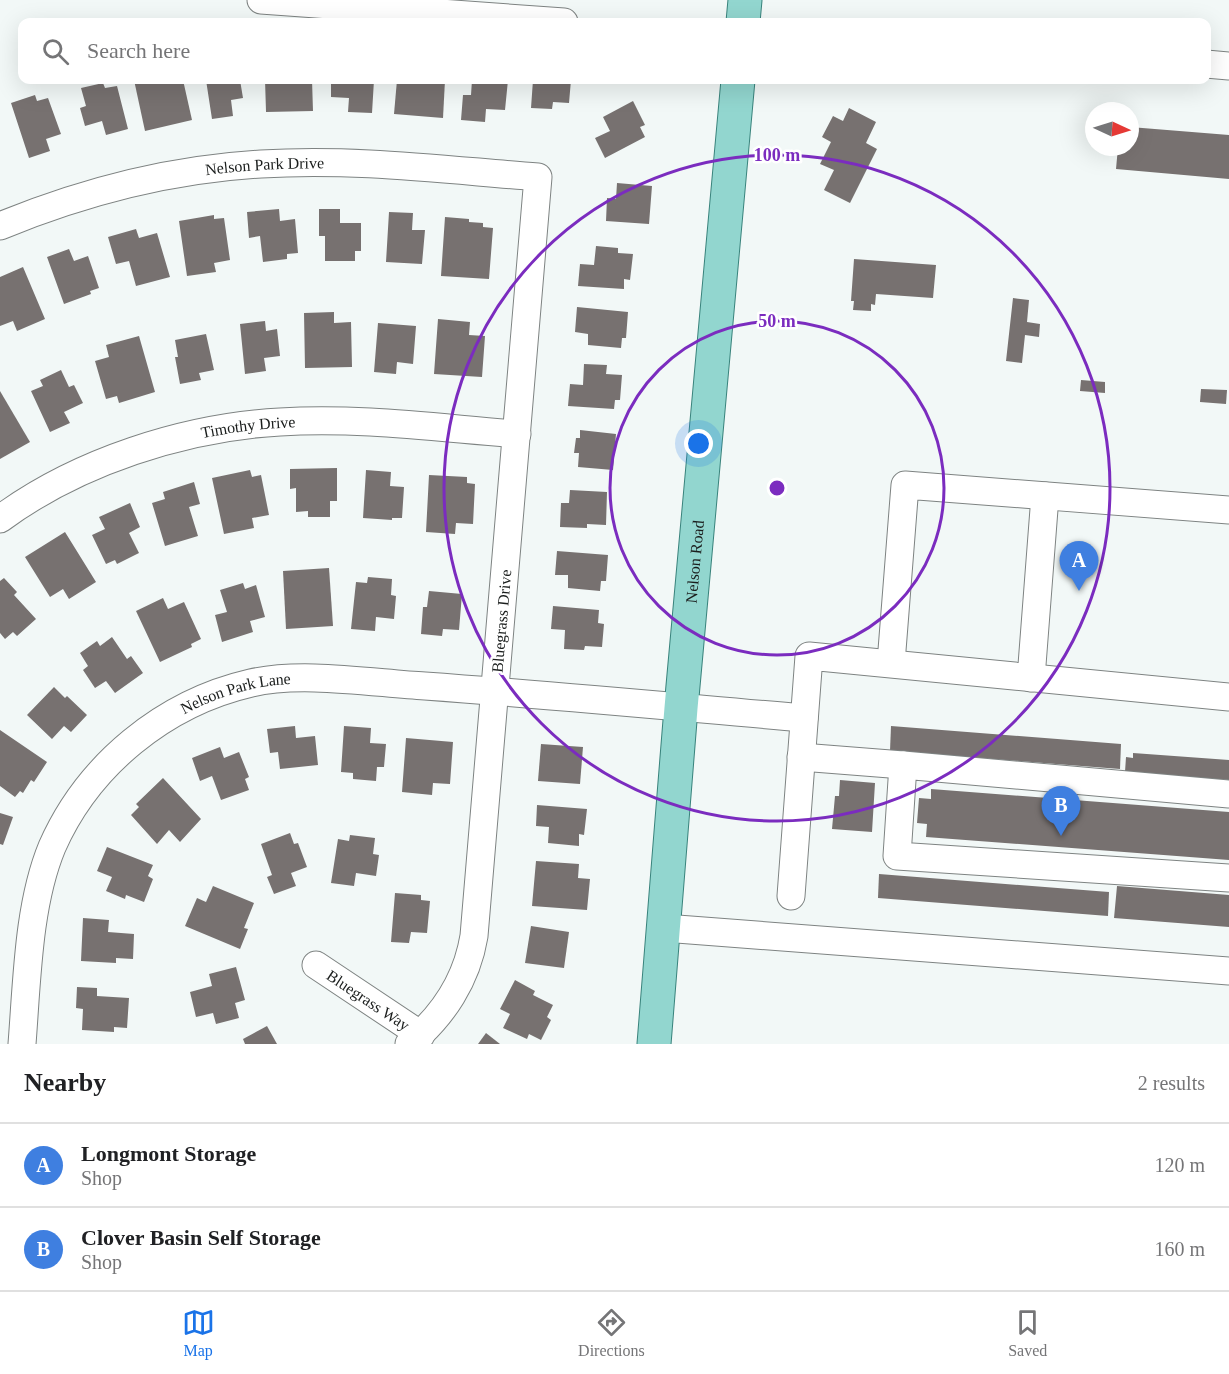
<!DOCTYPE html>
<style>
:root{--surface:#fff;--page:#f2f2f2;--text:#202124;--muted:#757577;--line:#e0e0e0;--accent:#1a73e8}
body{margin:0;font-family:"Times New Roman",serif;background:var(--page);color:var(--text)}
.compass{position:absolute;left:1085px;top:102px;width:54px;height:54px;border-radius:50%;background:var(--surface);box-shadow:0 6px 24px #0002;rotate:94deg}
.you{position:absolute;left:699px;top:444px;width:21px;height:21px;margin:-15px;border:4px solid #fff;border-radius:50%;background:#1a73e8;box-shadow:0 0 0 9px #1a73e833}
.badge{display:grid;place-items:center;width:39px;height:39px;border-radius:50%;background:var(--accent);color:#fff;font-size:20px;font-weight:700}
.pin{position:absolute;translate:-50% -50px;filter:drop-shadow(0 2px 3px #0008)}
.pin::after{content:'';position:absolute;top:32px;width:21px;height:18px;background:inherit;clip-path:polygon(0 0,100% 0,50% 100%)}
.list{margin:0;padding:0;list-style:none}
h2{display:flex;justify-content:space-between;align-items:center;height:78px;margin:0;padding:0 24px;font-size:26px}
h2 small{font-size:20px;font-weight:400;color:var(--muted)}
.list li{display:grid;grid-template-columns:39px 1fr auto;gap:18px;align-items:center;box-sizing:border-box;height:84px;padding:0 24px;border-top:2px solid var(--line)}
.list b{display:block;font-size:22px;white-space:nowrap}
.list p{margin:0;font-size:20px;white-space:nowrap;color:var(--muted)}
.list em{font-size:20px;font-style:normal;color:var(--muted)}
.icon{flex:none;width:33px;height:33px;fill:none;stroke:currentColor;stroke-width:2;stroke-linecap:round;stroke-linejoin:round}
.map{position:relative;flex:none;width:1229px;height:1044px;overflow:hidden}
.search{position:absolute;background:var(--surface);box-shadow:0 6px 24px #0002;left:18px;right:18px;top:18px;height:66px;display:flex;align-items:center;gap:15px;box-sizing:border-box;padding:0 21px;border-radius:12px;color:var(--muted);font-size:22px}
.sheet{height:246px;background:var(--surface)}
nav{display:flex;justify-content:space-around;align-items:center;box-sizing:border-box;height:84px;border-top:2px solid var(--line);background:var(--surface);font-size:16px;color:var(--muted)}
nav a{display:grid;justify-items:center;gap:3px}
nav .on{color:var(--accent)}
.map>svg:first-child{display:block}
</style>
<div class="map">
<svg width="1229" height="1044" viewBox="0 0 1229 1044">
<rect width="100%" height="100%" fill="#f2f8f7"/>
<!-- building -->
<g fill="#777170">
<path d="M134,80h49l9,40 -47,11z"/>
<path d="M206,80h34l3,18 -12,2 2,16 -21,3z"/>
<path d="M265,80h47l1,31 -47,1z"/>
<path d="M331,80h43l-2,33 -24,-1 1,-14 -18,-1z"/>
<path d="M397,80h48l-2,38 -49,-4z"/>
<path d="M472,80h36l-3,30 -19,-1 -1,13 -24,-2 2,-25h8z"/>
<path d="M533,80h38l-2,23 -16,-1 -1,7 -21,-1z"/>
<path d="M103,83l2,5 12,-2 11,43 -22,6 -4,-14 -17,5 -5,-18 6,-2 -5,-18z"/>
<path d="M35,95l2,6 11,-3 13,36 -15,5 4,12 -21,7 -18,-55z"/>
<path d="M633,101l12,24 -5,2 5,10 -40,21 -10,-20 15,-7 -7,-14z"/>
<path d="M849,108l27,14 -10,21 11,6 -27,54 -26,-13 10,-20 -14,-6 11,-22 -9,-5 11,-21 10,5z"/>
<path d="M1130,127l99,8v44l-113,-10 2,-22h12z"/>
<path d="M617,183l35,3 -3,38 -43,-3 1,-23 9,1z"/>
<path d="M279,209l1,12 15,-2 3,34 -11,1v5l-24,3 -3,-26 -11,2 -2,-26z"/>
<path d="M319,209h21v14h21v28h-6v10h-30v-25h-6z"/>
<path d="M389,212l24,1 -1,17h13l-3,34 -36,-2z"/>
<path d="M214,215v4l10,-1 6,42 -16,3 2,9 -29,4 -8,-55z"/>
<path d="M445,217l24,2v3l14,1v4l10,1 -4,51 -48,-3z"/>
<path d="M136,229l3,9 18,-5 13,44 -34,9 -7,-25 -13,3 -8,-27z"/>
<path d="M596,246l22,2v5l15,1 -3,26 -6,-1v10l-46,-3 2,-22 14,1z"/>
<path d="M69,249l5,12 14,-5 11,32 -9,3 1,3 -27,10 -17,-47z"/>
<path d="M854,259l82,6 -3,33 -57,-4 -1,11 -4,-1v7l-18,-1 1,-9h-3z"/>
<path d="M23,267l22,52 -28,12 -4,-10 -13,5v-49z"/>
<path d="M1013,298l16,2 -2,22 13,2 -1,13 -14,-2 -3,28 -16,-2z"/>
<path d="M577,307l51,5 -2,26h-4l-1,10 -33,-3v-11l-13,-2z"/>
<path d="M334,312v11l17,-1 1,45 -47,1 -1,-55z"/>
<path d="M438,319l32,3 -1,13 16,1 -3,41 -48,-3z"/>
<path d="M265,321l1,10 11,-2 3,27 -16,2 2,13 -21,3 -5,-50z"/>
<path d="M378,323l38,3 -3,38 -16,-2 -1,12 -22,-2z"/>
<path d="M206,334l8,36 -15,3 2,7 -21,4 -5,-27h3l-3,-17z"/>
<path d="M139,336l16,56 -36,11 -2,-7 -11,3 -11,-38 14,-4 -3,-12z"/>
<path d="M584,364l23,1 -1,9 16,1 -2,25h-5l-1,9 -46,-3 2,-22 13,1z"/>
<path d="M61,370l8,17 5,-2 9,18 -19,9 6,11 -20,9 -19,-41 12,-5 -3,-6z"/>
<path d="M1081,380l24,2v11l-25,-2z"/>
<path d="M1201,389l26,1 -1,14 -26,-2z"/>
<path d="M0,391l30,51 -30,17z"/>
<path d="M580,430l36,4 -3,36 -35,-3 1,-14h-5l2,-15h4z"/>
<path d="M337,468v33h-7v16h-22v-6l-12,1v-24l-6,1v-20z"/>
<path d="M250,470l2,7 9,-2 8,40 -17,3 2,10 -30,6 -12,-56z"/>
<path d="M366,470l25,2 -1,14 14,1 -2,31h-10v2l-29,-2z"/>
<path d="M429,475l38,2v6l8,1 -2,40 -17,-1 -1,11 -29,-2z"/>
<path d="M194,482l6,22 -11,3 9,29 -33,10 -13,-43 13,-4 -2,-7z"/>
<path d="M570,490l37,2 -1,33 -19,-1v4l-27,-1 1,-24h8z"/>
<path d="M130,503l10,24 -11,6 10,20 -22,11 -2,-4 -9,4 -14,-29 13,-6 -6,-12z"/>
<path d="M65,532l31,50 -27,17 -6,-10 -13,8 -25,-40z"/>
<path d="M557,551l51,4 -2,26h-5l-1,10 -32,-3v-13h-13z"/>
<path d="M329,568l4,58 -47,3 -3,-58z"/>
<path d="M368,577l24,2 -1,16 5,1 -2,23 -18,-2 -1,14 -24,-2 5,-47 11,1z"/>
<path d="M4,578l13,14 -3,3 22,24 -19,17 -4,-4 -8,7 -5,-6v-52z"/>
<path d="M243,583l2,6 11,-4 9,32 -15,4 3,11 -31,10 -7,-27 12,-3 -7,-22z"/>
<path d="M429,591l33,3 -3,36 -16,-1 -1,7 -21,-2 2,-27h4z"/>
<path d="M163,598l5,11 16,-7 17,37 -10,5 1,3 -32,15 -24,-51z"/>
<path d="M553,606l46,4 -1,13 6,1 -2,23 -17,-1 -1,4 -20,-1 1,-19 -14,-1z"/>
<path d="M112,637l15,22 4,-3 12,17 -28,20 -9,-12 -11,7 -12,-18 5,-4 -8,-13 17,-12 3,5z"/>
<path d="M54,687l11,11 2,-2 20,19 -16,17 -7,-6 -12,13 -25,-24z"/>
<path d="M295,726l1,12 19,-2 3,29 -38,4 -2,-17 -8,1 -3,-24z"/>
<path d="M344,726l27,2 -1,15 16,1 -2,23h-7l-1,14 -23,-2v-6l-12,-1z"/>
<path d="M891,726l230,18 -1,25 -230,-18z"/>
<path d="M0,730l47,32 -13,20 -3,-2 -8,13 -3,-2 -5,6 -15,-11z"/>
<path d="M406,738l47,4 -3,42 -17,-1 -1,12 -30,-3z"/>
<path d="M541,744l42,3 -3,37 -42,-3z"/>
<path d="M220,747l4,11 15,-6 10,25 -4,2 4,11 -28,10 -9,-24 -12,5 -8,-23z"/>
<path d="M1133,753l96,7v20l-104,-8 1,-15 7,1z"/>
<path d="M163,778l38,41 -21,23 -11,-12 -12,14 -26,-29 8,-8 -3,-3z"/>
<path d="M840,780l35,3 -3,49 -40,-3 3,-33h4z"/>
<path d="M931,789l298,23v48l-303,-23 1,-13 -10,-1 2,-25 12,1z"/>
<path d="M537,805l50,4 -3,26 -5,-1v12l-31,-3 1,-16 -13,-1z"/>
<path d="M0,813l13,4 -10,28 -3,-1z"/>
<path d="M290,833l4,11 4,-1 9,24 -16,6 5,13 -22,8 -7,-17 5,-2 -11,-31z"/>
<path d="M350,835l25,3 -2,16 6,1 -3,21 -20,-3 -2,13 -23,-3 7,-44 11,2z"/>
<path d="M107,847l46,18 -5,11 5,3 -9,23 -18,-7 -1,4 -19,-8 6,-14 -15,-6z"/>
<path d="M536,861l43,3 -1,14 12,1 -3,31 -55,-4z"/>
<path d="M879,874l230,18 -1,24 -230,-18z"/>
<path d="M213,886l41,17 -10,25 4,1 -8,20 -55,-23 12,-28 9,4z"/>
<path d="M1117,886l112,9v32l-115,-9z"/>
<path d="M395,893l26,2v5l9,1 -3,32 -16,-1 -2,11 -18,-1z"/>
<path d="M83,918l26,2 -1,12 26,2 -1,25 -17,-1v5l-35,-2z"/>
<path d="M531,926l38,6 -5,36 -39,-5z"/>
<path d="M236,967l9,33 -10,3 4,15 -23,6 -3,-11 -17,4 -6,-25 22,-6 -3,-12z"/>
<path d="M515,980l20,11 -2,4 20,10 -6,12 4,3 -10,20 -12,-6 -2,5 -24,-11 7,-14 -10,-5z"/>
<path d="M77,987l20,1v8l32,2 -2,30 -13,-1v5l-32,-2 1,-21 -7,-1z"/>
<path d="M267,1026l10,18h-32l-2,-5z"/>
<path d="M486,1033l14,11h-22z"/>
</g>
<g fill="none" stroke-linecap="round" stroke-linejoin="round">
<defs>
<g id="minor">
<path d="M261,0l303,22"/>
<path d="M1206,64l23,2"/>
<path id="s1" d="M0,226c83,-34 171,-57 261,-62 92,-6 185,6 277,13l-64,759c-7,43 -31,80 -65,108"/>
<path id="s2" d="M0,519c77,-57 185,-92 280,-97 79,-5 158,6 237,12"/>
<path d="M891,663l14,-178 324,25"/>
<path d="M1031,678l14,-182"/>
<path d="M801,757l102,8"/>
<path d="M1229,794l-326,-29 -6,91 332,22"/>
<path d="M791,896l18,-240 420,41"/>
<path d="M664,928l565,43"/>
<path id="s3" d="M316,965l105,70"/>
<path id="s4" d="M22,1044c5,-63 6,-139 30,-197 36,-82 112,-144 199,-164 50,-12 122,0 174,3 126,9 252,21 379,32"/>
</g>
<g id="major">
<path d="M743,22l2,-22"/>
<path id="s5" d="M654,1044l27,-336 57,-628"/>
</g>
</defs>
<!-- minor casing -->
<use href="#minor" stroke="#7e8382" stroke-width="29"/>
<!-- major casing -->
<use href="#major" stroke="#39837c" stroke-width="35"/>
<!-- minor -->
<use href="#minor" stroke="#fff" stroke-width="27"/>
<!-- major -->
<use href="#major" stroke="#92d6cf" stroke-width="33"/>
</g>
<!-- distance rings -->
<g fill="none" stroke="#7b2cbf" stroke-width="3">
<circle cx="777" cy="488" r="167"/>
<circle cx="777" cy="488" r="333"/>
</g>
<g text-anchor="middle" stroke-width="5" stroke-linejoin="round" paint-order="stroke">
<!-- street labels -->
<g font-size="16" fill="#1b1e1d" stroke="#fff">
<text dy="6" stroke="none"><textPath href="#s1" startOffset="273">Nelson Park Drive</textPath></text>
<text dy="6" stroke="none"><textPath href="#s2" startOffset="268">Timothy Drive</textPath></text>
<text dy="6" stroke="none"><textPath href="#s5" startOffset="484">Nelson Road</textPath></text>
<text transform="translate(501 621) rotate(-85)" y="6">Bluegrass Drive</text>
<text dy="6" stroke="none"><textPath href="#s4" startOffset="450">Nelson Park Lane</textPath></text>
<text dy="6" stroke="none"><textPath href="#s3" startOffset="63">Bluegrass Way</textPath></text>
</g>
</g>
<circle cx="777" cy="488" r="9" fill="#7b2cbf" stroke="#fff" stroke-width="3"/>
<g font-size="18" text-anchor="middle" font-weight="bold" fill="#7b2cbf" stroke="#fff" stroke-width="5" stroke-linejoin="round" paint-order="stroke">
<text x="777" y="161">100 m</text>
<text x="777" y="327">50 m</text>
</g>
</svg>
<svg class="compass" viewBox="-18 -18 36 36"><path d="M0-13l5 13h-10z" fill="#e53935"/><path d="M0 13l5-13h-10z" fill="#757577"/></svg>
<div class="you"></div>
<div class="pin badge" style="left:1079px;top:591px;background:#3f7fe0">A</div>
<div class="pin badge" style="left:1061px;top:836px;background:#3f7fe0">B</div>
<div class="search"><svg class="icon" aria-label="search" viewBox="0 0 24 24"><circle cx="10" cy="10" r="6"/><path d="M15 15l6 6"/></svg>Search here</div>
</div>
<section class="sheet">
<h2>Nearby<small>2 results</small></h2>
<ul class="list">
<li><span class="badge" style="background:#3f7fe0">A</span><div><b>Longmont Storage</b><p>Shop</p></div><em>120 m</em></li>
<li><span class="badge" style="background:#3f7fe0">B</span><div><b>Clover Basin Self Storage</b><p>Shop</p></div><em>160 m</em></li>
</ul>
</section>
<nav>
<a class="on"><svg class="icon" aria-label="map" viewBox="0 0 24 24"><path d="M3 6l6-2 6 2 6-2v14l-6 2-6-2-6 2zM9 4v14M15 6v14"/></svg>Map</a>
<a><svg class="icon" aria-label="directions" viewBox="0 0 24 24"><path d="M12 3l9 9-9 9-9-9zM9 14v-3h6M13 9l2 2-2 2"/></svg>Directions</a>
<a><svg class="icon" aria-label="saved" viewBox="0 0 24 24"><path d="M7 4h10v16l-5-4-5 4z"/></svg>Saved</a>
</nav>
